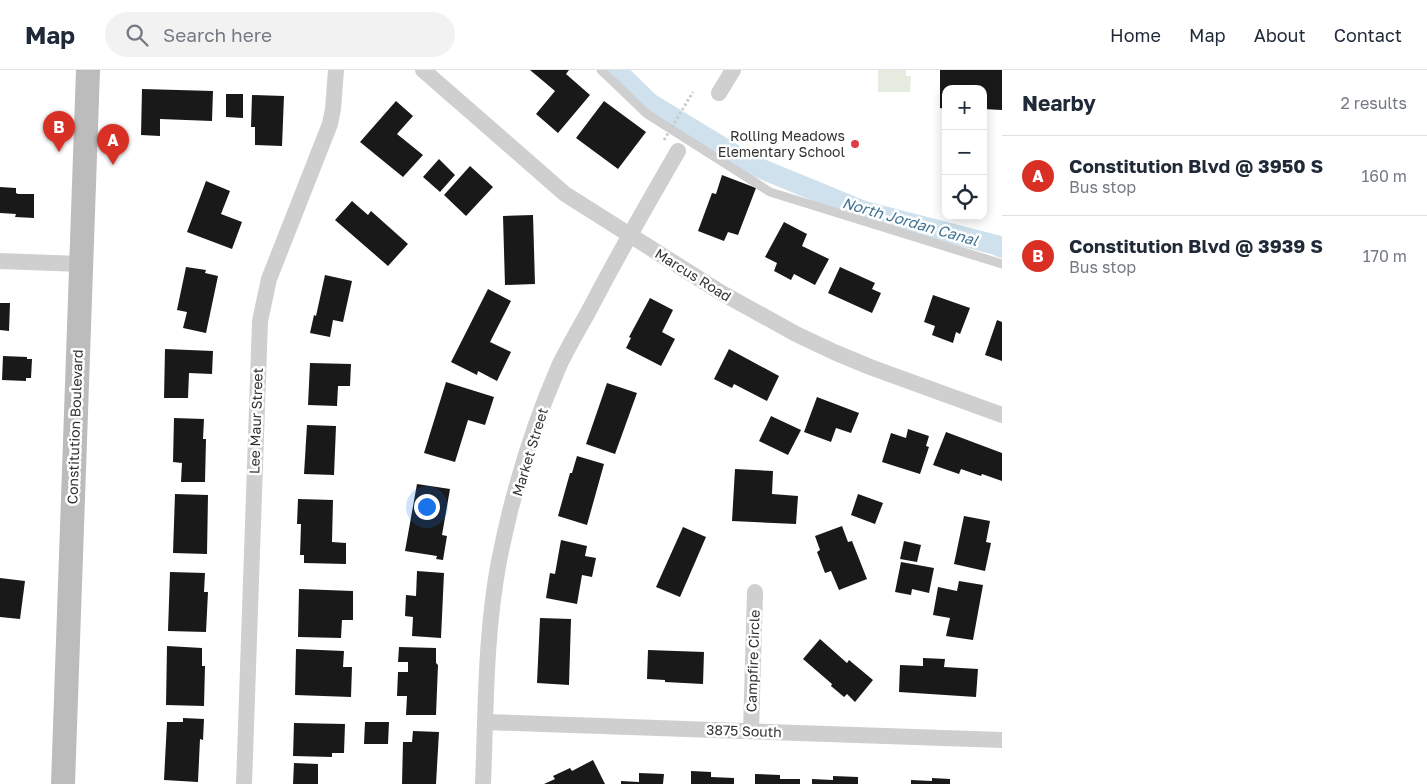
<!DOCTYPE html>
<meta charset="utf-8">
<style>
:root{--surface:#fff;--page:#f2f2f3;--text:#1f2937;--muted:#747a83;--line:#e0e1e3;--accent:#d93025}
body{margin:0;font-family:"Golos Text",sans-serif;background:var(--page);color:var(--text)}
.controls{position:absolute;right:15px;top:15px;display:grid;overflow:hidden;border-radius:10px;box-shadow:0 2px 12px #0003}
.controls button{width:45px;height:45px;display:grid;place-items:center;padding:0;border:0;border-bottom:1px solid var(--line);background:var(--surface);color:var(--text);font:25px sans-serif}
.you{position:absolute;left:426px;top:436px;width:18px;height:18px;margin:-12px;border:4px solid #fff;border-radius:50%;background:#1a73e8;box-shadow:0 0 0 8px #1a73e833}
.badge{display:grid;place-items:center;width:32px;height:32px;border-radius:50%;background:var(--accent);color:#fff;font-size:16px;font-weight:700}
.pin{position:absolute;translate:-50% -41px;filter:drop-shadow(0 1px 2px #0008)}
.pin::after{content:'';position:absolute;top:26px;width:18px;height:15px;background:inherit;clip-path:polygon(0 0,100% 0,50% 100%)}
.list{margin:0;padding:0;list-style:none}
h2{display:flex;justify-content:space-between;align-items:center;height:65px;margin:0;padding:0 20px;font-size:21px}
h2 small{font-size:16px;font-weight:400;color:var(--muted)}
.list li{display:grid;grid-template-columns:32px 1fr auto;gap:15px;align-items:center;box-sizing:border-box;height:80px;padding:0 20px;border-top:1px solid var(--line)}
.list b{display:block;font-size:19px;white-space:nowrap}
.list p{margin:0;font-size:16px;white-space:nowrap;color:var(--muted)}
.list em{font-size:16px;font-style:normal;color:var(--muted)}
.icon{flex:none;width:28px;height:28px;fill:none;stroke:currentColor;stroke-width:2;stroke-linecap:round;stroke-linejoin:round}
.map{position:relative;flex:none;width:1002px;height:714px;overflow:hidden}
header{display:flex;align-items:center;gap:30px;box-sizing:border-box;height:70px;padding:0 25px;background:var(--surface);border-bottom:1px solid var(--line)}
header strong{font-size:24px}
nav{display:flex;gap:28px;margin-inline-start:auto;font-size:18px}
.search{width:350px;height:45px;background:var(--page);display:flex;align-items:center;gap:12px;box-sizing:border-box;padding:0 18px;border-radius:28px;color:var(--muted);font-size:19px}
main{display:flex}
aside{flex:1;background:var(--surface)}
.map>svg:first-child{display:block}
</style>
<header>
<strong>Map</strong>
<div class="search"><svg class="icon" aria-label="search" viewBox="0 0 24 24"><circle cx="10" cy="10" r="6"/><path d="M15 15l6 6"/></svg>Search here</div>
<nav><a>Home</a><a>Map</a><a>About</a><a>Contact</a></nav>
</header>
<main>
<div class="map">
<svg width="1002" height="714" viewBox="0 0 1002 714">
<rect width="100%" height="100%" fill="#fff"/>
<!-- green -->
<path fill="#e5ebde" d="M878,0h28v6h5l-1,16h-32z"/>
<g fill="none" stroke-linecap="round" stroke-linejoin="round">
<!-- canal -->
<path stroke="#cee1ed" stroke-width="20" d="M616,0l34,33 102,62 112,46 132,34 6,3"/>
</g>
<!-- building -->
<g fill="#191919">
<path d="M530,0h39l-3,4 24,21 -32,38 -22,-19 19,-23z"/>
<path d="M940,0h62v40l-19,-1v-20h-37v20l-6,-1z"/>
<path d="M142,19l71,2 -1,30 -52,-2v17l-19,-1z"/>
<path d="M226,24h17v24l-17,-1z"/>
<path d="M252,25l32,1 -2,50 -27,-1v-18h-4z"/>
<path d="M396,31l17,15 -16,18 26,21 -20,22 -43,-35z"/>
<path d="M604,31l42,31 -28,37 -42,-31z"/>
<path d="M439,89l16,16 -15,17 -17,-15z"/>
<path d="M470,96l23,21 -27,29 -22,-21z"/>
<path d="M722,105l34,13 -18,47 -10,-3 -4,9 -26,-10 14,-38 4,1z"/>
<path d="M206,111l24,10 -9,23 21,8 -10,27 -45,-17z"/>
<path d="M0,117l16,1v5l2,1h16v24l-19,-1 1,-3 -16,-1z"/>
<path d="M352,131l16,14 3,-4 37,33 -20,22 -53,-46z"/>
<path d="M533,145l2,69 -30,1 -2,-69z"/>
<path d="M784,152l23,12 -5,12 27,13 -14,26 -21,-11 -3,6 -17,-9 3,-8 -12,-6z"/>
<path d="M186,197l20,3 -1,3 13,3 -12,57 -23,-5 4,-16 -10,-2z"/>
<path d="M840,197l35,16 -3,6 9,4 -9,20 -44,-20z"/>
<path d="M325,205l27,6 -9,41 -10,-2 -3,17 -20,-4 4,-18 2,1z"/>
<path d="M488,219l23,12 -21,41 21,10 -14,29 -19,-10 -1,4 -26,-13z"/>
<path d="M933,225l37,13 -10,26 -4,-2 -3,11 -21,-8 3,-9 -11,-4z"/>
<path d="M650,228l23,12 -11,22 13,7 -14,27 -35,-18 5,-10 -2,-1z"/>
<path d="M0,233h10l-1,28 -9,-1z"/>
<path d="M997,250l5,2v39l-17,-6z"/>
<path d="M165,279l48,2 -1,23 -23,-1 -1,25h-24z"/>
<path d="M729,279l50,27 -12,25 -33,-17 -2,4 -18,-9z"/>
<path d="M3,286l24,1v2h5l-1,19h-5v3l-24,-1z"/>
<path d="M310,293l41,1 -1,22h-12l-1,20 -29,-1z"/>
<path d="M446,312l48,15 -9,28 -17,-5 -13,42 -31,-9z"/>
<path d="M607,313l30,10 -22,61 -29,-10z"/>
<path d="M817,327l42,16 -8,20 -15,-5 -5,14 -27,-10z"/>
<path d="M771,346l30,14 -13,25 -29,-14z"/>
<path d="M174,348l30,1 -1,20h3l-1,43h-24l1,-19 -9,-1z"/>
<path d="M307,355l29,1 -2,49 -30,-1z"/>
<path d="M908,359l21,7 -3,10 3,1 -9,27 -38,-12 9,-29 15,5z"/>
<path d="M946,362l56,21v28l-20,-7 -1,2 -20,-7 -2,5 -26,-9z"/>
<path d="M577,386l27,8 -17,61 -29,-9 12,-43h2z"/>
<path d="M735,399l38,2 -1,23 26,2 -2,28 -64,-3z"/>
<path d="M417,414l33,5 -8,46 5,1 -4,24 -7,-1 1,-3 -32,-5z"/>
<path d="M175,424l33,1 -1,59 -34,-1z"/>
<path d="M858,424l25,9 -8,21 -24,-9z"/>
<path d="M298,429l35,1 -1,42 14,1v21l-42,-1v-8h-4l1,-31h-4z"/>
<path d="M964,446l26,5 -4,21 5,1 -6,28 -31,-7z"/>
<path d="M842,456l6,16 4,-1 15,38 -28,11 -8,-19 -6,2 -8,-21 3,-2 -5,-14z"/>
<path d="M683,457l23,10 -26,60 -24,-10z"/>
<path d="M561,470l26,6 -2,10 11,2 -4,19 -10,-2 -5,29 -31,-6 4,-25 5,1z"/>
<path d="M904,471l17,4 -4,17 -17,-3z"/>
<path d="M901,492l33,6 -5,25 -17,-4 -1,6 -16,-3z"/>
<path d="M417,501l27,2 -3,65 -29,-2 1,-19 -8,-1 1,-21 10,1z"/>
<path d="M170,502l35,1 -1,19h4l-2,40 -38,-1z"/>
<path d="M0,508l25,3 -5,38 -20,-2z"/>
<path d="M959,511l24,4 -10,55 -27,-4 4,-18 -17,-3 5,-28 19,4z"/>
<path d="M299,519l54,2v29h-11l-1,18 -43,-1z"/>
<path d="M540,548l31,1 -2,66 -32,-2z"/>
<path d="M820,569l27,24 2,-3 24,20 -18,22 -8,-8 -3,3 -13,-11 1,-2 -29,-25z"/>
<path d="M167,576l35,2v18h3l-1,40 -38,-1z"/>
<path d="M399,577l37,1v15l2,2 -2,50h-30l1,-19h-10l1,-24h10v-10h-10z"/>
<path d="M296,579l48,2 -1,16h9l-1,30 -56,-2z"/>
<path d="M648,580l56,2 -1,32 -38,-2v-2l-18,-1z"/>
<path d="M923,588l22,1 -1,8 34,2 -2,28 -77,-5 1,-27 23,1z"/>
<path d="M183,648l21,1 -1,21 -3,-1 -2,43 -34,-2 3,-58h16z"/>
<path d="M365,652h24l-1,22h-24z"/>
<path d="M294,653l51,1 -1,29h-12v4l-39,-1z"/>
<path d="M413,661l26,1 -3,52h-34l1,-42h9z"/>
<path d="M593,690l12,24h-61l11,-5 -2,-3 17,-8 2,3z"/>
<path d="M294,693l24,1v20h-25z"/>
<path d="M691,701l20,1v5l23,1v6h-43z"/>
<path d="M639,703l25,1 -1,10h-42v-3l18,1z"/>
<path d="M755,704l25,1v4h20v5h-45z"/>
<path d="M833,706l25,1v7h-46v-5l21,1z"/>
<path d="M932,708l18,1v5h-39v-4l21,1z"/>
</g>
<g fill="none" stroke-linecap="round" stroke-linejoin="round">
<!-- service -->
<path stroke="#cfcfcf" stroke-width="9" d="M601,0l46,44 123,78 232,72"/>
<!-- minor -->
<g stroke="#cfcfcf" stroke-width="16">
<path d="M423,0l142,124 155,98 76,42 38,18 36,15 132,48"/>
<path d="M719,23l14,-23"/>
<path d="M0,191l81,3"/>
<path d="M485,652l517,18"/>
<path d="M751,661l4,-139"/>
<path d="M244,714l16,-463 9,-42 61,-155 3,-15 3,-39"/>
<path d="M483,714c3,-74 2,-149 16,-223 13,-66 33,-133 60,-195 10,-21 23,-42 34,-63 27,-52 56,-102 85,-152"/>
</g>
<!-- secondary -->
<path stroke="#bcbcbc" stroke-width="24" d="M63,714l25,-714"/>
<!-- path-bridge -->
<path stroke="#ccc" stroke-width="3" stroke-dasharray="2.5 2.5" stroke-linecap="butt" d="M664,70l29,-48"/>
</g>
<!-- markers -->
<circle fill="#e23b49" stroke="#fff" stroke-width="2" cx="855" cy="74" r="5"/>
<g text-anchor="middle" stroke-width="5" stroke-linejoin="round" paint-order="stroke">
<!-- poi labels -->
<g font-size="14" fill="#323232" stroke="#fff" text-anchor="end">
<text x="845" y="71">Rolling Meadows<tspan x="845" dy="16">Elementary School</tspan></text>
</g>
<!-- street labels -->
<g font-size="14" fill="#323232" stroke="#fff">
<text transform="translate(693 205) rotate(32)" y="5">Marcus Road</text>
<text transform="translate(256 351) rotate(-88)" y="5">Lee Maur Street</text>
<text transform="translate(75 357) rotate(-88)" y="5">Constitution Boulevard</text>
<text transform="translate(530 382) rotate(-73)" y="5">Market Street</text>
<text transform="translate(753 591) rotate(-88)" y="5">Campfire Circle</text>
<text transform="translate(744 661) rotate(2)" y="5">3875 South</text>
</g>
<!-- water labels -->
<g font-size="15" font-style="italic" fill="#407494" stroke="#fff">
<text transform="translate(910 152) rotate(16)" y="5">North Jordan Canal</text>
</g>
</g>
</svg>
<div class="controls">
<button>+</button>
<button>−</button>
<button><svg class="icon" aria-label="locate" viewBox="0 0 24 24"><circle cx="12" cy="12" r="6"/><path d="M12 2v4M12 18v4M2 12h4M18 12h4"/></svg></button>
</div>
<div class="you"></div>
<div class="pin badge" style="left:113px;top:95px">A</div>
<div class="pin badge" style="left:59px;top:82px">B</div>
</div>
<aside>
<h2>Nearby<small>2 results</small></h2>
<ul class="list">
<li><span class="badge">A</span><div><b>Constitution Blvd @ 3950 S</b><p>Bus stop</p></div><em>160 m</em></li>
<li><span class="badge">B</span><div><b>Constitution Blvd @ 3939 S</b><p>Bus stop</p></div><em>170 m</em></li>
</ul>
</aside>
</main>
